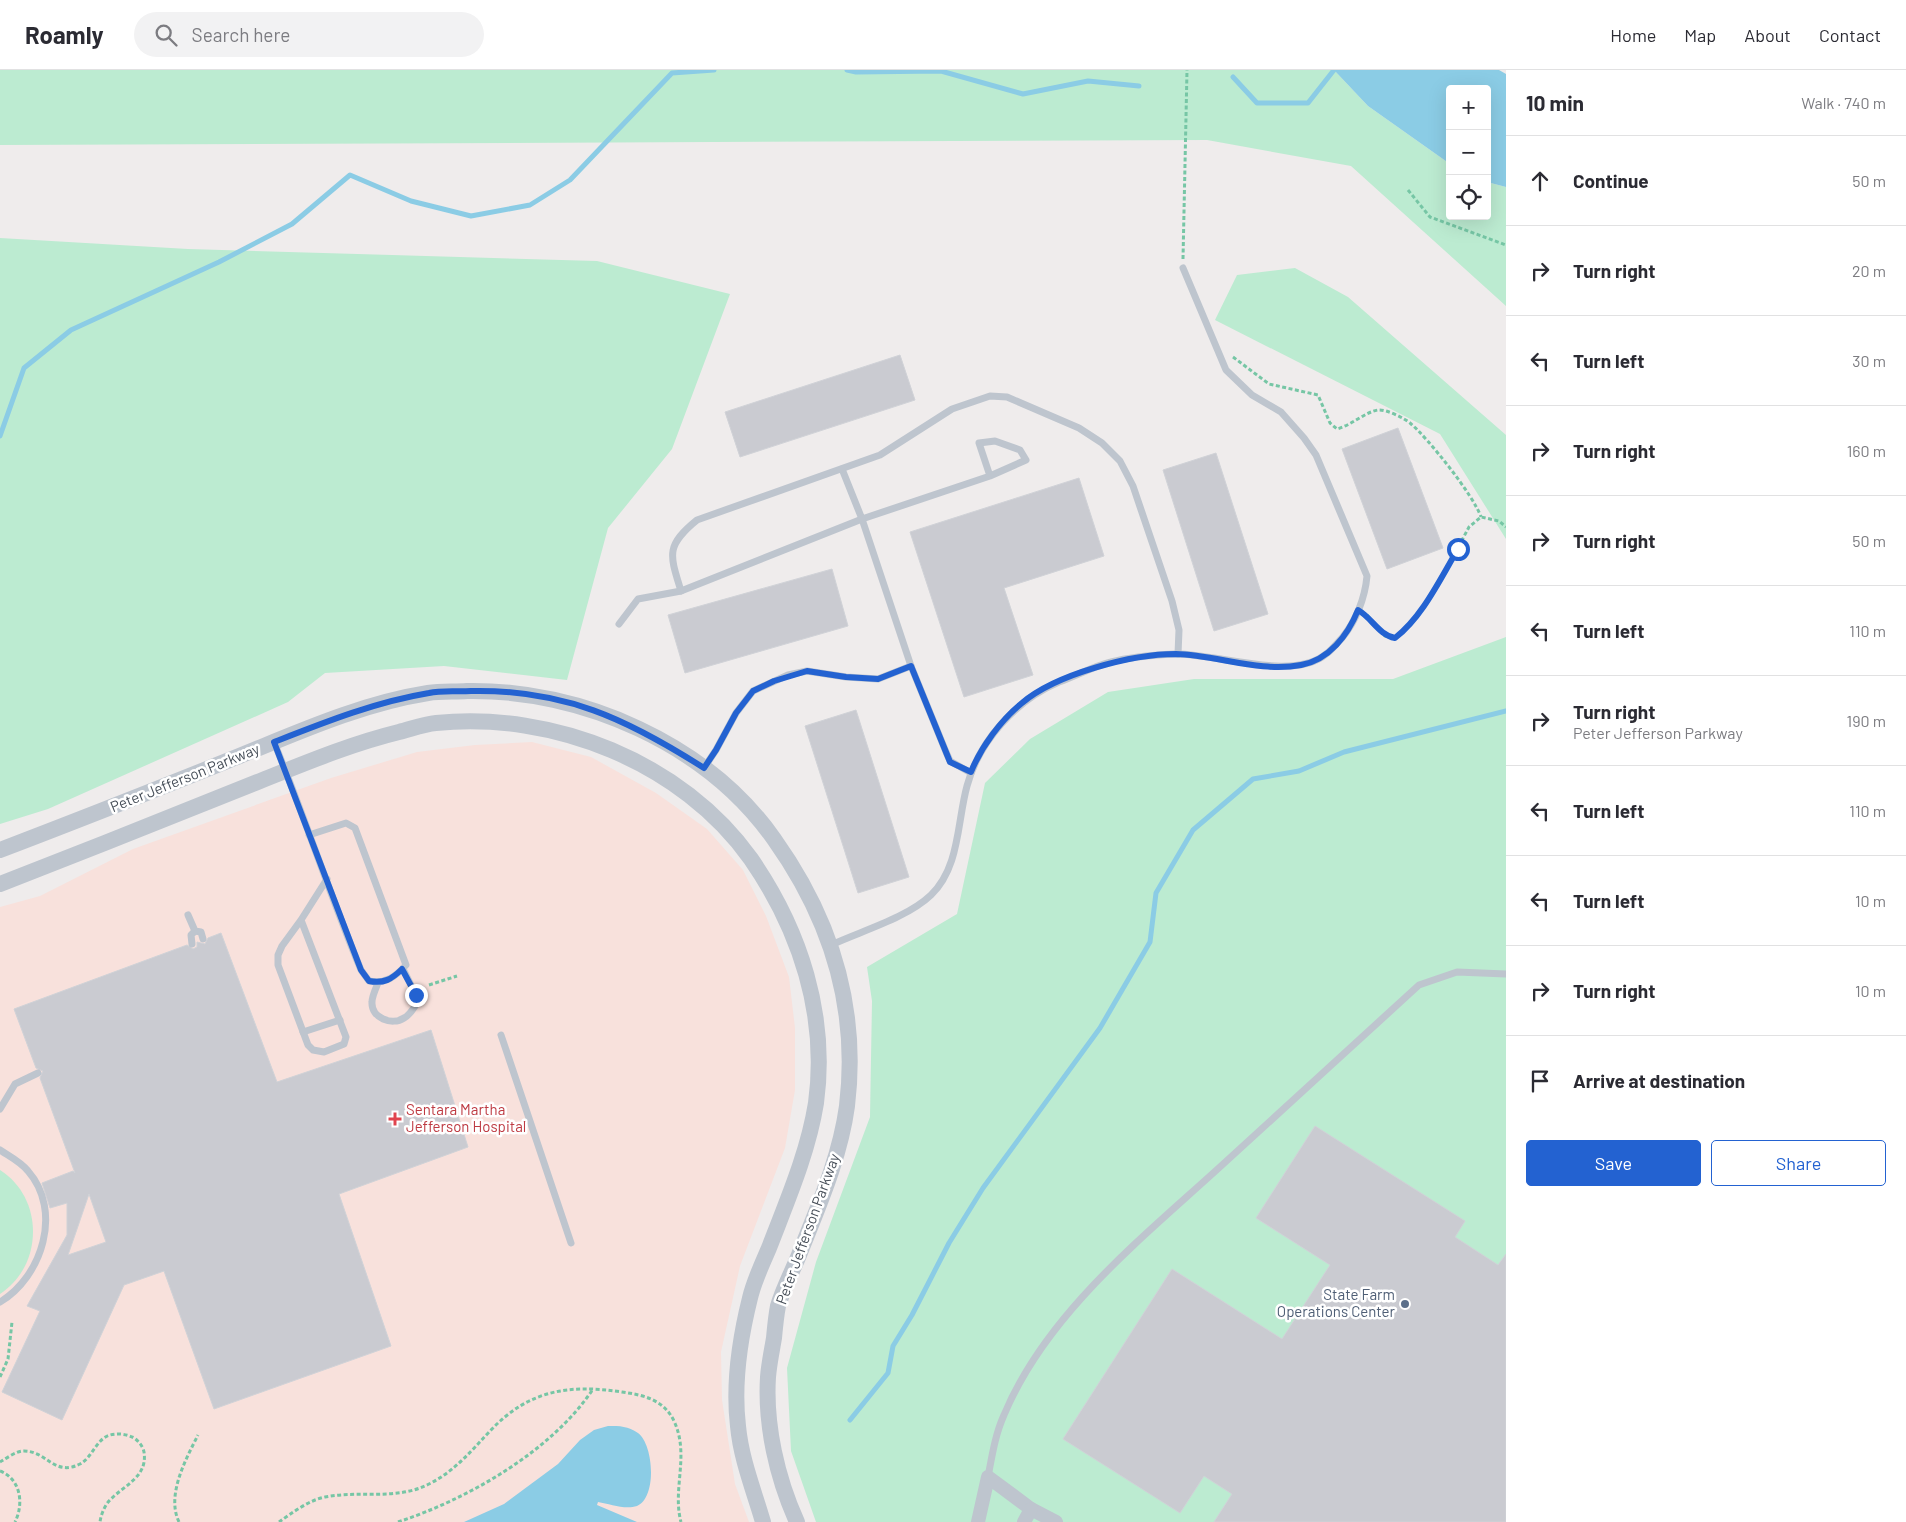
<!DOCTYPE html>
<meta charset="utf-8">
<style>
:root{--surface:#fff;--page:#f2f2f3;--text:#2b2b33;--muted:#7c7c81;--line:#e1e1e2;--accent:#2362d1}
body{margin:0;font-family:Barlow,sans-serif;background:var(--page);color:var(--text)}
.controls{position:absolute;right:15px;top:15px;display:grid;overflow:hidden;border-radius:5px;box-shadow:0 5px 20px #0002}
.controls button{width:45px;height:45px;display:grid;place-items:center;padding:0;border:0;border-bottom:1px solid var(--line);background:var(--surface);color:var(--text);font:25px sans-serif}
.stop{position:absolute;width:15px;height:15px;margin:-11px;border:4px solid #2362d1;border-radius:50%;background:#fff}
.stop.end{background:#2362d1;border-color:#fff;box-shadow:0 1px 5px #0008}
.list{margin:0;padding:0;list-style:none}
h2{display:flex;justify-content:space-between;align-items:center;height:65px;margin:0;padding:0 20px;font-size:21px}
h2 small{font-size:16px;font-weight:400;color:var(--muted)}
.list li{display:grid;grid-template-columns:32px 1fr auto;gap:15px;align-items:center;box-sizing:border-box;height:90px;padding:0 20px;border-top:1px solid var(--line)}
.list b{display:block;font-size:19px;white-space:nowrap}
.list p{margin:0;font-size:16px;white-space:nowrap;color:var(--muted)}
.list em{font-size:16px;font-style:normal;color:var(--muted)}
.actions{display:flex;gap:10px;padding:15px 20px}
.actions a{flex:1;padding:11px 0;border:1px solid var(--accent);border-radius:5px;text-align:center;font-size:18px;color:var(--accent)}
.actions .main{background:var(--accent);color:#fff}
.icon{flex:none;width:28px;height:28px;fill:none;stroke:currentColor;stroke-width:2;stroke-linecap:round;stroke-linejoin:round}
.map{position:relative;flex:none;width:1506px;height:1452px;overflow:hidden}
header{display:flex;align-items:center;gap:30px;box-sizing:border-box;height:70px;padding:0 25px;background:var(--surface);border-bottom:1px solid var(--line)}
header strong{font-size:24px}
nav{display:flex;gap:28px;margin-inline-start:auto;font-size:18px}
.search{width:350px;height:45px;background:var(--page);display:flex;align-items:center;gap:12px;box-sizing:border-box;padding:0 18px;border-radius:28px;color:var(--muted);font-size:19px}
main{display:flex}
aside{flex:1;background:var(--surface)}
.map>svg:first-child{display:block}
</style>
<header>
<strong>Roamly</strong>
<div class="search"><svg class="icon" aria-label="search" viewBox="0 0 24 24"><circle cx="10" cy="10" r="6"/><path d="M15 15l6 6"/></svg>Search here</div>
<nav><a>Home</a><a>Map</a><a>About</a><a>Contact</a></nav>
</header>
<main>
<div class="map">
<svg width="1506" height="1452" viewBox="0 0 1506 1452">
<rect width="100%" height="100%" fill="#efecec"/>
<!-- medical -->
<path fill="#f8e1dc" d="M532,672l59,15 65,36 51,36 36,41 23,46 23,61 6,51v62l-10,58 -45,118 -19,86 1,48 13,84 14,38h-749v-615l40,-11 93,-47 198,-71 86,-26 58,-7z"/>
<!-- green -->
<g fill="#bcebd1">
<path d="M0,0h1334l34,36 82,58v52h37v-34l19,5v119l-155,-140 -144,-26 -1207,5z"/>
<path d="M0,168l188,11 409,12 133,33 -58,155 -64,79 -41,152 -123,-14 -119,7 -37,29 -240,107 -48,15z"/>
<path d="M1295,198l53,29 158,138v104l-66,-105 -225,-114 22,-45z"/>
<path d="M1506,567v885h-690l-25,-71 -4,-83 29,-106 54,-145 2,-116 -5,-34 90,-53 28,-131 45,-44 78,-47 86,-13h199z"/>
<path d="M0,1100c44,28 44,95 0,124z"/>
</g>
<!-- water -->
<g fill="#8bcce5">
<path d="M1334,0h165l7,4v113l-19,-5v-93h-37v75l-82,-58z"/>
<path d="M608,1356c12,0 20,0 30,7 16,12 19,65 -1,73 -12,4 -27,-2 -39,-4l-1,3 40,17h-173l40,-18 54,-40 22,-24 14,-10z"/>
</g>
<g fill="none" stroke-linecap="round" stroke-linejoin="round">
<!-- stream -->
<g stroke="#8bcce5" stroke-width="5">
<path d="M847,0l9,2 85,-1 82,23 65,-13 51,5"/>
<path d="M1233,7l24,26h51l26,-33"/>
<path d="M0,366l24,-68 47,-38 148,-68 73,-38 58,-49 61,26 60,15 59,-11 40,-25 102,-107 42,-3"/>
<path d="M850,1350l38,-47 5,-27 19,-31 37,-72 34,-55 117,-160 50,-86 6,-49 37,-63 60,-51 46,-8 45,-19 162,-41"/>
</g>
</g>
<!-- building -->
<g fill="#cacbd1" stroke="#d0d2d7" fill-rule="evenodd">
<path d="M900,285l15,45 -175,57 -15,-45z"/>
<path d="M1398,358l45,120 -56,21 -45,-120z"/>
<path d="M1216,383l52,161 -54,17 -51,-161z"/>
<path d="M1079,408l25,78 -100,32 29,87 -69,22 -54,-165z"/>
<path d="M832,499l16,57 -163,47 -17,-58z"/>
<path d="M856,640l53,167 -51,16 -53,-167z"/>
<path d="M221,863l56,149 154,-52 37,117 -129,47 52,152 -177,63 -50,-138 -40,14 -62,135 -60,-28 38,-81 -13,-5 40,-71v-32l-17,5 -8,-25 31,-12 2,2 -35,-95 3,-7 -7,-3 -22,-59 173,-64 6,4 4,-2v-5l8,2 3,-6zM89,1124l17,48 -38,13 8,-23z"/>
<path d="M1315,1056l150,95 -10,16 43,28 8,-11v268h-292l18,-28 -28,-18 -24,37 -117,-74 109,-170 110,70 48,-74 -74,-47z"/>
</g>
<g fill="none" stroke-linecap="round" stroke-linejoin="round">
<!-- path -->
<g stroke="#76c6a5" stroke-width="3" stroke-dasharray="4 2.5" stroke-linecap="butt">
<path d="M1408,120l22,27 76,28"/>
<path d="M1183,189l4,-189"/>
<path d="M1233,287l36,27 49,11 12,28 7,6c15,-4 28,-17 41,-19 8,-1 26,8 32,13 18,15 64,73 71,94"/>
<path d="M1367,545l18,21 10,2c32,-25 55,-76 74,-111l12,-10 18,4 7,6"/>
<path d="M429,915l28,-9"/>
<path d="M0,1307l8,-18 4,-37"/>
<path d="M0,1392c7,-4 16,-11 24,-11 23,0 30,26 56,13 13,-7 16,-25 30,-29 7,-2 16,-1 22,2 5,2 11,9 12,15 4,25 -20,33 -35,49 -5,6 -8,14 -9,21"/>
<path d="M0,1401c21,8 24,33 15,51"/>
<path d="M179,1452c-13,-27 7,-63 19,-87"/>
<path d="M279,1452c13,-9 30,-22 46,-25 35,-7 71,4 104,-13 26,-13 42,-33 62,-54 38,-40 78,-46 131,-38 22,3 42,8 52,29 16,34 -2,68 7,101"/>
<path d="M398,1452c70,-23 154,-71 195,-133"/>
</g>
<!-- service -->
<g stroke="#bec5ce" stroke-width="7">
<path d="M842,399l20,50 128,-43 36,-16 -6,-10 -25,-9 -16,2 11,33"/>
<path d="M681,521c-11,-36 -16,-45 16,-71l183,-65 72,-46 38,-13 17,1 72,31 23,15 18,18 13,25 39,115 7,29 -1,24"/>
<path d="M619,554l19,-25 43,-8 181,-72 49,147 35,86 4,9 21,12"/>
<path d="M274,672c31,76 56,153 87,228l8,11c17,3 26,-4 37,-16l-51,-137 -9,-5 -37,12"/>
<path d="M704,698l12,-18 20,-37 17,-22 35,-16 19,-4 39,6 32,2 33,-13"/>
<path d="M188,845l7,16 6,1 2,7"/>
<path d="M301,850l45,117 -2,7 -20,8 -11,-2 -5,-5 -30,-80v-10l4,-9 19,-26 26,-41"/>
<path d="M192,874l-1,-9 4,-4"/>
<path d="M831,875c30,-14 76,-27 100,-50 29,-28 26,-73 36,-109 12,-45 49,-86 92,-104 17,-6 35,-16 52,-20 19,-5 44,-7 64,-8 41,-1 118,28 151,0 6,-4 11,-11 16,-16 14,-17 23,-40 25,-62l-51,-121 -12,-17 -23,-26 -29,-17 -26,-25 -43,-102"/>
<path d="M378,913c-2,5 -6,13 -6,19 -1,16 20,24 32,16 6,-3 9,-9 13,-15l-1,-8 -13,-26"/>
<path d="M303,962l37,-12"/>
<path d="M501,965l70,208"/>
<path d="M0,1039l15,-25 23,-11"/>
<path d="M0,1080c9,6 21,12 28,21 35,40 14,106 -28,131"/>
<path d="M988,1407c4,-21 7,-42 16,-62 42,-101 137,-176 217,-249 66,-60 132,-121 198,-181l38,-13 49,2"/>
</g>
<!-- minor -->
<g stroke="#bec5ce" stroke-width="14">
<path d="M978,1452l10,-45 43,32 25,13"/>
<path d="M1024,1452l7,-13"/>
</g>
<!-- tertiary -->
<g stroke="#bec5ce" stroke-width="16">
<path d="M0,780c76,-29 152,-59 227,-89 65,-26 131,-57 201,-68 13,-2 26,-1 39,-2 115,-2 240,53 307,148 57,80 85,168 73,267 -7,52 -29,101 -48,149 -7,17 -16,34 -21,51 -2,10 -3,21 -4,32 -2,12 -5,26 -6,39 -3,48 9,101 29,145"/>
<path d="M0,814c85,-33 171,-67 255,-101 48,-19 95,-39 144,-51 12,-3 25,-8 37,-9 117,-12 246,39 315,136 49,71 77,156 65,244 -8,50 -29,98 -47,145 -7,16 -15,33 -19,50 -10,40 -17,86 -12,128 3,33 16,65 25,96"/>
</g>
</g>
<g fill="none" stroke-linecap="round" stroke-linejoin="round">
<!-- route -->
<path stroke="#2362d1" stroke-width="6" d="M416,925l-14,-26c-10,10 -18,15 -33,12l-8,-11 -87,-228c51,-20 101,-40 155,-49 13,-3 28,-1 42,-2 93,-2 156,28 233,77l12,-18 20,-37 17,-22 21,-10 33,-10 39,6 32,2 33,-13 39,96 21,10c10,-25 30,-52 51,-69 34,-29 110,-49 154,-49 41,1 84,19 125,11 28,-5 47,-30 57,-55 14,8 21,25 37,28 28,-22 45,-59 63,-89"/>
</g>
<!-- markers -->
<path fill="#e0444e" stroke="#fff" stroke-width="2" d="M392.5 1041.5h5v5h5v5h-5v5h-5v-5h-5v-5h5z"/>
<circle fill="#5c6f8a" stroke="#fff" stroke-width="2" cx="1405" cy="1234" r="5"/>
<g text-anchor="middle" stroke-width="5" stroke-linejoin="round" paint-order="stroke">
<!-- street labels -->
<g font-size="15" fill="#464e58" stroke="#fff">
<text transform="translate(185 708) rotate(-22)" y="5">Peter Jefferson Parkway</text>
<text transform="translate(808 1159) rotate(-70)" y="5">Peter Jefferson Parkway</text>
</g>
<!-- health labels -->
<g font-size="15" fill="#be3a42" stroke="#fff" text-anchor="start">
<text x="406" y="1045">Sentara Martha<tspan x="406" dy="17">Jefferson Hospital</tspan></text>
</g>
<!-- service labels -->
<g font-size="15" fill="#4e5e75" stroke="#fff" text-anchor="end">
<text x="1395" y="1230">State Farm<tspan x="1395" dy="17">Operations Center</tspan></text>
</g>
</g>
</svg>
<div class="controls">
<button>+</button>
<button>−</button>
<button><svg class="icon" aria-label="locate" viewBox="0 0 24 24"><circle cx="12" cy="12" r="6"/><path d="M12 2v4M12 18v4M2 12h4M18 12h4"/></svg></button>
</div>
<div class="stop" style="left:1458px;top:479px"></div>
<div class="stop end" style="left:416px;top:925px"></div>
</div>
<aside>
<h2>10 min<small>Walk · 740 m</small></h2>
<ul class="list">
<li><svg class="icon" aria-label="ahead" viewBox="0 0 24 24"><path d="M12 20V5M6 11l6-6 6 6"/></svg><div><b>Continue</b></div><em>50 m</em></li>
<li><svg class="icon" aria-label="right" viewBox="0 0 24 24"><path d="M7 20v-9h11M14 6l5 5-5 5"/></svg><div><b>Turn right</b></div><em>20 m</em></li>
<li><svg class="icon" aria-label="left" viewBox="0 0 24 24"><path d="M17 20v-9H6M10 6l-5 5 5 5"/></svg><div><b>Turn left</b></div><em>30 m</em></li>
<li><svg class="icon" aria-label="right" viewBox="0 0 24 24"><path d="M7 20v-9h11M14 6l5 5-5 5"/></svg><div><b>Turn right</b></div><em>160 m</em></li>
<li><svg class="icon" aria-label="right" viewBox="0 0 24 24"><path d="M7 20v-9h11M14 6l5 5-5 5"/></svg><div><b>Turn right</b></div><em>50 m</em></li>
<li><svg class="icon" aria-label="left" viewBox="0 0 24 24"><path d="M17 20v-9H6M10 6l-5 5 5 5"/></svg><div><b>Turn left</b></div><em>110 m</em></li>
<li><svg class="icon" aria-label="right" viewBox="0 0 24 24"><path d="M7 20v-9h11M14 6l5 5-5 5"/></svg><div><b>Turn right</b><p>Peter Jefferson Parkway</p></div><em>190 m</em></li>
<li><svg class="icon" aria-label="left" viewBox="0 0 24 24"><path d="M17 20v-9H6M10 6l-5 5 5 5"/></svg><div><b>Turn left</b></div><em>110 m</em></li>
<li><svg class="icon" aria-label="left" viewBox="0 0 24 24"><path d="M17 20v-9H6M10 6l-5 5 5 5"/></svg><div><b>Turn left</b></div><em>10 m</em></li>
<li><svg class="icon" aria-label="right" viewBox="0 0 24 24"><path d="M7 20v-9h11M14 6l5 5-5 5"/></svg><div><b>Turn right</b></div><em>10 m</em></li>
<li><svg class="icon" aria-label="arrive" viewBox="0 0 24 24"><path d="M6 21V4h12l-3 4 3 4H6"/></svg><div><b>Arrive at destination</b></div></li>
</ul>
<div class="actions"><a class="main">Save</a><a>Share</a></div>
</aside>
</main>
